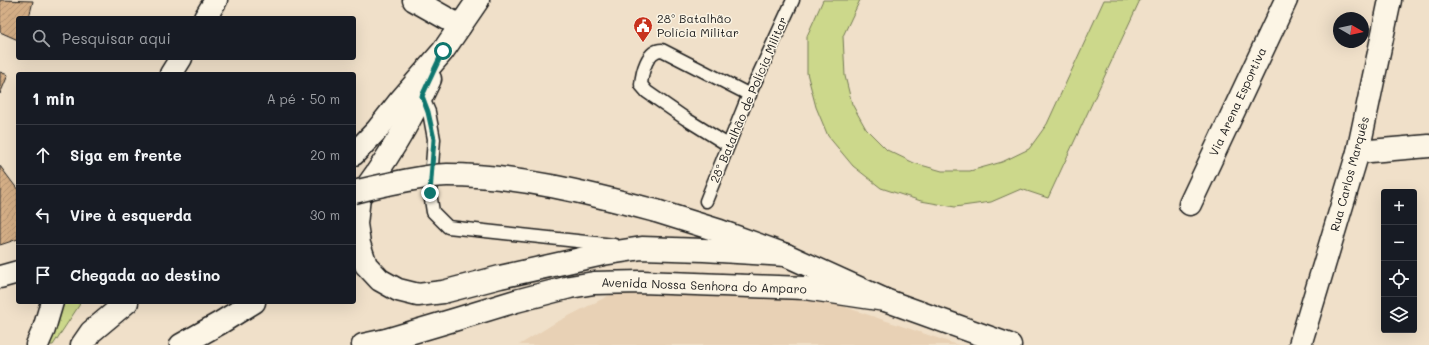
<!DOCTYPE html>
<html lang="pt">
<meta charset="utf-8">
<style>
:root{--surface:#171b24;--page:#20242c;--text:#f1f3f6;--muted:#9ea1a6;--line:#363941}
body{margin:0;font-family:Mali,sans-serif;background:var(--page);color:var(--text)}
.controls{position:absolute;right:12px;bottom:12px;display:grid;overflow:hidden;border-radius:4px;box-shadow:0 4px 16px #0002}
.controls button{width:36px;height:36px;display:grid;place-items:center;padding:0;border:0;border-bottom:1px solid var(--line);background:var(--surface);color:var(--text);font:20px sans-serif}
.compass{position:absolute;left:1333px;top:12px;width:36px;height:36px;border-radius:50%;background:var(--surface);box-shadow:0 4px 16px #0002;rotate:99deg}
.stop{position:absolute;width:12px;height:12px;margin:-9px;border:3px solid #0f766e;border-radius:50%;background:#fff}
.stop.end{background:#0f766e;border-color:#fff;box-shadow:0 1px 4px #0008}
.list{margin:0;padding:0;list-style:none}
h2{display:flex;justify-content:space-between;align-items:center;height:52px;margin:0;padding:0 16px;font-size:17px}
h2 small{font-size:13px;font-weight:400;color:var(--muted)}
.list li{display:grid;grid-template-columns:26px 1fr auto;gap:12px;align-items:center;box-sizing:border-box;height:60px;padding:0 16px;border-top:1px solid var(--line)}
.list b{display:block;font-size:15px;white-space:nowrap}
.list em{font-size:13px;font-style:normal;color:var(--muted)}
.icon{flex:none;width:22px;height:22px;fill:none;stroke:currentColor;stroke-width:2;stroke-linecap:round;stroke-linejoin:round}
.map{position:relative;flex:none;width:1429px;height:345px;overflow:hidden}
.search{position:absolute;background:var(--surface);box-shadow:0 4px 16px #0002;left:16px;top:16px;width:340px;height:44px;display:flex;align-items:center;gap:10px;box-sizing:border-box;padding:0 14px;border-radius:4px;color:var(--muted);font-size:15px}
.panel{position:absolute;background:var(--surface);box-shadow:0 4px 16px #0002;left:16px;top:72px;width:340px;height:232px;border-radius:4px}
.map>svg:first-child{display:block}
</style>
<div class="map">
<svg width="1429" height="345" viewBox="0 0 1429 345">
<defs>
<pattern id="building-hatch" width="6" height="6" patternUnits="userSpaceOnUse"><rect width="6" height="6" fill="#d5af87"/><path d="M-1 1l2-2M0 6l6-6M5 7l2-2" fill="none" stroke="#b69674"/></pattern>
</defs>
<rect width="100%" height="100%" fill="#f0e0c9"/>
<filter id="ink" filterUnits="userSpaceOnUse"><feTurbulence type="fractalNoise" baseFrequency=".025" numOctaves="2"/><feDisplacementMap in="SourceGraphic" scale="8" xChannelSelector="R" yChannelSelector="G"/><feConvolveMatrix kernelMatrix="1 2 1 2 8 2 1 2 1" color-interpolation-filters="sRGB"/></filter>
<g filter="url(#ink)">
<!-- built -->
<path fill="#e8d1b5" d="M765,280l193,65h-439l36,-22 53,-27 37,-12z"/>
<!-- green -->
<g fill="#ccd88b" stroke="#747a54">
<path d="M823,0h37l-17,36 2,40 7,28 14,25 21,21 27,13 28,8h28l32,-9 27,-13 18,-25 57,-124h36l-92,198 -27,-9 -30,13 -36,5 -34,-6 -40,-13 -28,-22 -25,-30 -12,-29 -9,-34v-37z"/>
<path d="M64,302h12l4,2 -27,41h-13z"/>
</g>
<!-- building -->
<g fill="url(#building-hatch)" stroke="#1c1c1c">
<path d="M0,0l33,1 -4,17h-11v22l-18,-8z"/>
<path d="M0,72l8,3 -8,19z"/>
<path d="M0,166l18,24v49l-18,6z"/>
</g>
<g fill="none" stroke-linecap="round" stroke-linejoin="round">
<defs>
<g id="service">
<path d="M422,96l7,16 5,27 -4,54 3,19 15,15 166,18"/>
<path d="M728,145l-42,-26 -39,-27 -6,-7c1,-13 6,-35 21,-35l88,45"/>
<path d="M706,201l39,-97 48,-104"/>
</g>
<g id="minor">
<path d="M414,0l46,26"/>
<path d="M205,18l11,-18"/>
<path d="M171,74l10,-16"/>
<path d="M1358,152l71,-6"/>
<path d="M1190,204l96,-204"/>
<path d="M37,345l7,-16 8,-27"/>
<path d="M1300,345l58,-193 32,-152"/>
</g>
<g id="tertiary">
<path d="M354,154l23,-24 22,-28 44,-51 35,-51"/>
<path d="M356,201c28,-36 55,-81 74,-122"/>
<path d="M181,345l39,-22 34,-21"/>
</g>
<path id="primary" d="M0,277l18,-5"/>
<g id="trunk">
<path d="M359,197l-3,27 3,20 7,21 14,15 18,10 20,5 25,-3 57,-15 103,-23 39,-6 62,2 82,5"/>
<path d="M656,211l64,20 66,24 99,45 125,45"/>
<path d="M82,345l9,-13 36,-30"/>
<path d="M363,345l23,-5 71,-21 59,-18 54,-14 24,-4 48,-1 163,6 80,12"/>
</g>
</defs>
<!-- service casing -->
<use href="#service" stroke="#1c1c1c" stroke-width="15"/>
<!-- minor casing -->
<use href="#minor" stroke="#1c1c1c" stroke-width="25"/>
<!-- tertiary casing -->
<use href="#tertiary" stroke="#1c1c1c" stroke-width="25"/>
<!-- primary casing -->
<use href="#primary" stroke="#1c1c1c" stroke-width="25"/>
<!-- trunk casing -->
<use href="#trunk" stroke="#1c1c1c" stroke-width="25"/>
<!-- service -->
<use href="#service" stroke="#fcf5e5" stroke-width="12"/>
<!-- minor -->
<use href="#minor" stroke="#fcf5e5" stroke-width="22"/>
<!-- tertiary -->
<use href="#tertiary" stroke="#fcf5e5" stroke-width="22"/>
<!-- primary -->
<use href="#primary" stroke="#fcf5e5" stroke-width="22"/>
<!-- trunk -->
<use href="#trunk" stroke="#fcf5e5" stroke-width="22"/>
<defs>
<path id="trunk-bridge" d="M354,192c24,-6 47,-11 72,-15 7,-1 14,-2 21,-2 71,0 141,18 209,36"/>
</defs>
<!-- trunk-bridge casing -->
<use href="#trunk-bridge" stroke="#1c1c1c" stroke-width="25" stroke-linecap="butt"/>
<!-- trunk-bridge -->
<use href="#trunk-bridge" stroke="#fcf5e5" stroke-width="22"/>
</g>
</g>
<g fill="none" stroke-linecap="round" stroke-linejoin="round" filter="url(#ink)">
<!-- route -->
<path stroke="#0f766e" stroke-width="5" d="M430,193l4,-54 -6,-27 -6,-16 21,-45"/>
</g>
<!-- icons -->
<defs>
<symbol id="civic-pin" viewBox="-11 -11 22 30"><path d="M0 17L-7.5 6A9.5 9.5 0 1 1 7.5 6Z" fill="#c8321e" stroke="#fcf5e5"/><path d="M-.6-6.5H3V-4.5H.6V-3L4-1V1h2V6H-6V1h2V-1L-.6-3ZM-1.2 2.5V6h2.4V2.5Z" fill="#fff"/></symbol>
</defs>
<g fill-rule="evenodd">
<use href="#civic-pin" x="632" y="15" width="22" height="30"/>
</g>
<g text-anchor="middle" stroke-width="3" stroke-linejoin="round" paint-order="stroke">
<!-- poi labels -->
<g font-size="12" fill="#1c1c1c" stroke="#fcf5e5" text-anchor="start">
<text x="657" y="23">28º Batalhão<tspan x="657" dy="14">Polícia Militar</tspan></text>
</g>
<!-- street labels -->
<g font-size="12" fill="#1c1c1c" stroke="#fcf5e5">
<text transform="translate(749 100) rotate(-67)" y="4">28º Batalhão de Polícia Militar</text>
<text transform="translate(1238 102) rotate(-65)" y="4">Via Arena Esportiva</text>
<text transform="translate(1350 174) rotate(-75)" y="4">Rua Carlos Marquês</text>
<text transform="translate(704 286) rotate(2)" y="4">Avenida Nossa Senhora do Amparo</text>
</g>
</g>
</svg>
<div class="controls">
<button>+</button>
<button>−</button>
<button><svg class="icon" aria-label="locate" viewBox="0 0 24 24"><circle cx="12" cy="12" r="6"/><path d="M12 2v4M12 18v4M2 12h4M18 12h4"/></svg></button>
<button><svg class="icon" aria-label="layers" viewBox="0 0 24 24"><path d="M12 4l9 5-9 5-9-5zM3 14l9 5 9-5"/></svg></button>
</div>
<svg class="compass" viewBox="-18 -18 36 36"><path d="M0-13l5 13h-10z" fill="#e53935"/><path d="M0 13l5-13h-10z" fill="#9ea1a6"/></svg>
<div class="stop" style="left:443px;top:51px"></div>
<div class="stop end" style="left:430px;top:193px"></div>
<div class="search"><svg class="icon" aria-label="search" viewBox="0 0 24 24"><circle cx="10" cy="10" r="6"/><path d="M15 15l6 6"/></svg>Pesquisar aqui</div>
<section class="panel">
<h2>1 min<small>A pé · 50 m</small></h2>
<ul class="list">
<li><svg class="icon" aria-label="ahead" viewBox="0 0 24 24"><path d="M12 20V5M6 11l6-6 6 6"/></svg><div><b>Siga em frente</b></div><em>20 m</em></li>
<li><svg class="icon" aria-label="left" viewBox="0 0 24 24"><path d="M17 20v-9H6M10 6l-5 5 5 5"/></svg><div><b>Vire à esquerda</b></div><em>30 m</em></li>
<li><svg class="icon" aria-label="arrive" viewBox="0 0 24 24"><path d="M6 21V4h12l-3 4 3 4H6"/></svg><div><b>Chegada ao destino</b></div></li>
</ul>
</section>
</div>
